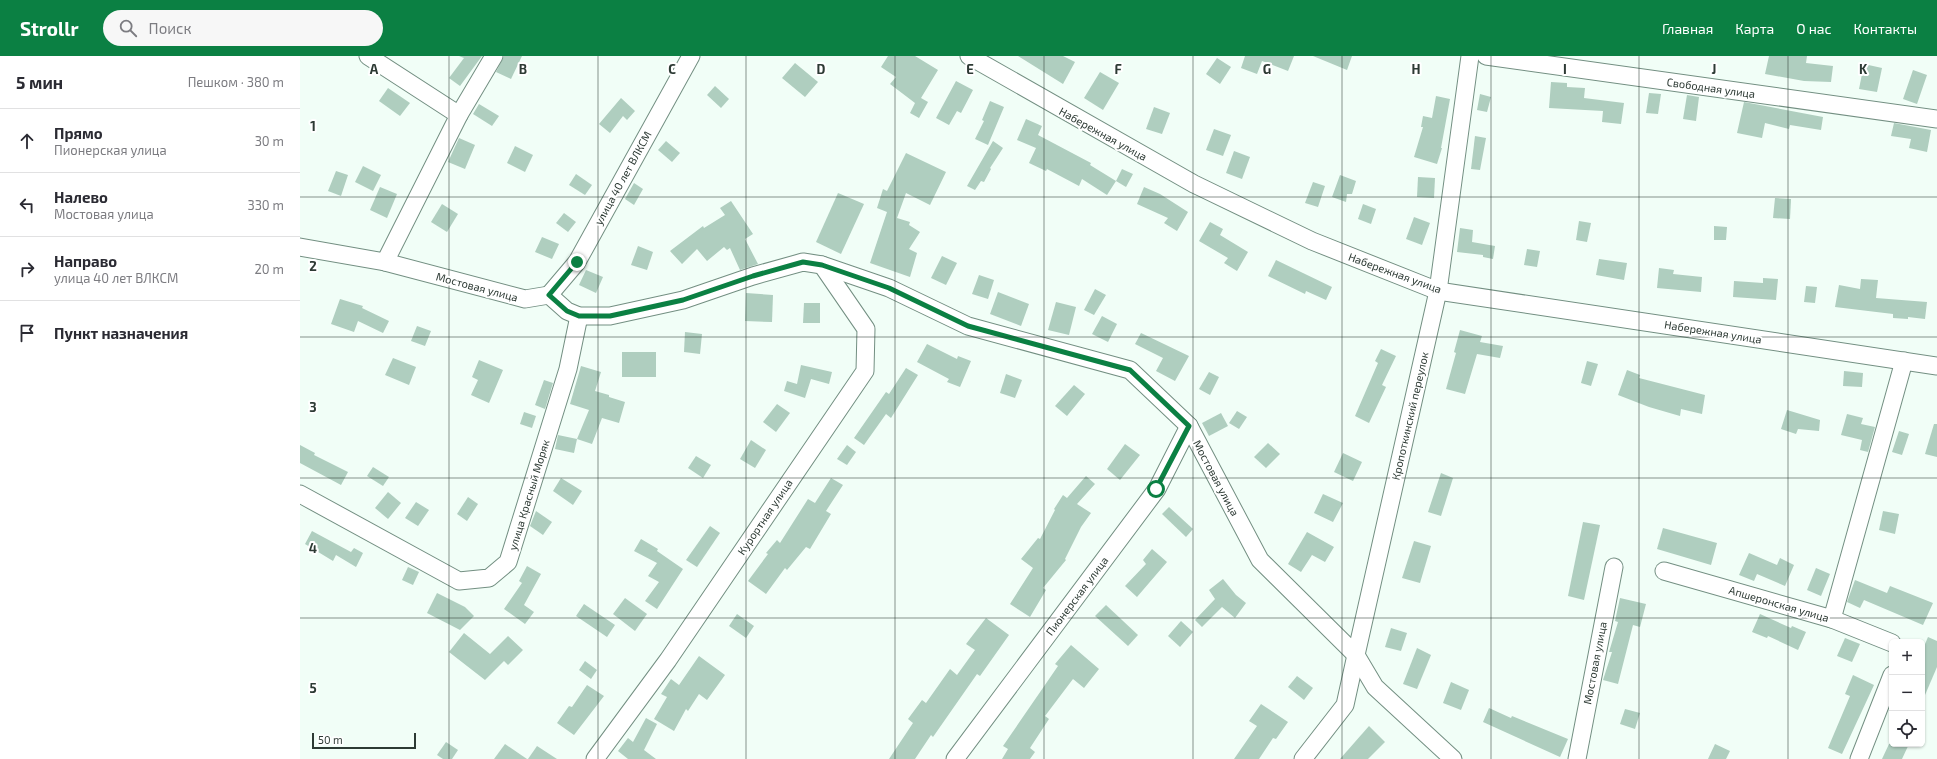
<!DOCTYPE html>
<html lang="ru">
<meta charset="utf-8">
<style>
:root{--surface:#fff;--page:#f7f7f7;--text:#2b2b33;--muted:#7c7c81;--line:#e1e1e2;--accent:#0b8043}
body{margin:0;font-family:"Exo 2",sans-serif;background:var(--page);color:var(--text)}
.controls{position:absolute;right:12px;bottom:12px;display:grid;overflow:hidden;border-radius:6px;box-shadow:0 1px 3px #0004}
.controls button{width:36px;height:36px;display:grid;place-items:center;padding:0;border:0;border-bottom:1px solid var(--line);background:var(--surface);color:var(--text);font:20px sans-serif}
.scale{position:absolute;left:12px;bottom:10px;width:104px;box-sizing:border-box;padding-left:4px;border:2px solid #2d3a34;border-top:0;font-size:11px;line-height:14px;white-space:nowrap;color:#2d3a34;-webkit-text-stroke:3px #fff;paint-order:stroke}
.stop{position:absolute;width:12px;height:12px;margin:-9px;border:3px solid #0b8043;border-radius:50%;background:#fff}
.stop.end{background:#0b8043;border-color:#fff;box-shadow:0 1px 4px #0008}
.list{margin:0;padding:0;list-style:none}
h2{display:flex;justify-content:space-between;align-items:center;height:52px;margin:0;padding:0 16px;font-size:17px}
h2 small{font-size:13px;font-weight:400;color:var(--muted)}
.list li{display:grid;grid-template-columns:26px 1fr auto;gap:12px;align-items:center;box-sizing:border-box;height:64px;padding:0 16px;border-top:1px solid var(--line)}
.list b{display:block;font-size:15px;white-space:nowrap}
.list p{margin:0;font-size:13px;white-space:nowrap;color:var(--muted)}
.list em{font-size:13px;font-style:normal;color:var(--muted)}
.icon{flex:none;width:22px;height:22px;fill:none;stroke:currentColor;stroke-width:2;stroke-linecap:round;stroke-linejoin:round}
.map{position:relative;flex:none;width:1637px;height:703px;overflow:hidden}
header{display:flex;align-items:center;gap:24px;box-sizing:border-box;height:56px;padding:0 20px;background:var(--accent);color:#fff}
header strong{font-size:19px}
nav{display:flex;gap:22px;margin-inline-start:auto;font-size:14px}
.search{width:280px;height:36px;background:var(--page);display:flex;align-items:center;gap:10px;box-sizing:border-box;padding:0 14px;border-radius:22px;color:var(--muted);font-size:15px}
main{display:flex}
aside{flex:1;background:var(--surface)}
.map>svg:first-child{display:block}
</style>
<header>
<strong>Strollr</strong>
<div class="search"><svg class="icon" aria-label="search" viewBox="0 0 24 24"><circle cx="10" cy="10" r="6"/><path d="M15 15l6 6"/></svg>Поиск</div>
<nav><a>Главная</a><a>Карта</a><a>О нас</a><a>Контакты</a></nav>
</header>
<main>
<aside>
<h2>5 мин<small>Пешком · 380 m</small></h2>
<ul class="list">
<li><svg class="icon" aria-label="ahead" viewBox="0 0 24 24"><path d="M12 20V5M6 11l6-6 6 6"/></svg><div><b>Прямо</b><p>Пионерская улица</p></div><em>30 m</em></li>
<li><svg class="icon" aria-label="left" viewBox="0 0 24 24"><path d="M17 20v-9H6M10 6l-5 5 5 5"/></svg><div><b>Налево</b><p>Мостовая улица</p></div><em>330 m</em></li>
<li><svg class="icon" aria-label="right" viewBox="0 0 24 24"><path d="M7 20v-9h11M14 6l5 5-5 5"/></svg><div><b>Направо</b><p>улица 40 лет ВЛКСМ</p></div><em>20 m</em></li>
<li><svg class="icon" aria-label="arrive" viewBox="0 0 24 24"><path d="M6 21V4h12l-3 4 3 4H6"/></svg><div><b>Пункт назначения</b></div></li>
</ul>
</aside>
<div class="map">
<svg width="1637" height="703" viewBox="0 0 1637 703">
<rect width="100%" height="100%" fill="#f1fef7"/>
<!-- building -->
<g fill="#afcebf">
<path d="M159,0h23l-22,30 -11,-8 15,-20z"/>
<path d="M204,0h18l-11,23 -15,-7z"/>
<path d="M588,0h27l23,14 -17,28 7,4 -9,16 -9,-5 5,-10 -25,-19 6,-7 -15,-10z"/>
<path d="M718,0h45l12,6 -12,22z"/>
<path d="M945,0h49l-6,15 -26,-10 -5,13 -16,-6z"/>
<path d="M1013,0h39l-5,14z"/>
<path d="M1469,0h38l-1,7 27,3 -2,16 -27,-1 -39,-7z"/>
<path d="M917,2l14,9 -11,17 -14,-10z"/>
<path d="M495,7l23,19 -13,15 -23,-19z"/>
<path d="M1564,8l18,4 -5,24 -18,-3z"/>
<path d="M1613,14l14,5 -10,29 -14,-5z"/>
<path d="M800,16l19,11 -16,27 -19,-12z"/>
<path d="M656,25l17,9 -12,23 -4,-2 -8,14 -13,-7z"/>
<path d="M1251,26l16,1v4l18,1 -1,10 40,5 -3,21 -19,-2 1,-11 -54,-3z"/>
<path d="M415,30l14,13 -8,9 -14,-13z"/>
<path d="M88,32l22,15 -10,13 -21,-15z"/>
<path d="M1349,37l12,1 -3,20 -12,-1z"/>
<path d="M1180,38l11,3 -4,15 -10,-2z"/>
<path d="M1387,39l12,2 -3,24 -13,-2z"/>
<path d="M1136,40l14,3 -9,49h1l-5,16 -23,-7 9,-30h-2l2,-11 9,2z"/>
<path d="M321,42l14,13 -8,9 -4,-4 -13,17 -11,-9z"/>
<path d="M690,45l14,6 -16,38 -13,-6 9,-18 -2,-1z"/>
<path d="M1444,46l79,15 -2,13 -31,-5 -1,4 -24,-6 -3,15 -25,-5z"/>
<path d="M179,48l20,12 -7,10 -19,-12z"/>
<path d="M854,51l16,6 -8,21 -16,-5z"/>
<path d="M726,63l16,7 -4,9 53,28 -1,2 26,16 -9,14 -25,-16 -3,7 -32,-17 -1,2 -17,-8 7,-15 -19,-8z"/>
<path d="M1594,67l37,7 -4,22 -18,-4 2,-9 -20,-3z"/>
<path d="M914,73l17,6 -8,21 -17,-6z"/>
<path d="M1175,80l11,2 -6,32 -9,-1z"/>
<path d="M159,82l16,7 -10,24 -17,-7z"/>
<path d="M366,85l14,12 -8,9 -14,-12z"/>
<path d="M693,85l10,7 -13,20 1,1 -7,13 -3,-1 -6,9 -8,-4z"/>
<path d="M215,90l18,9 -8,17 -18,-9z"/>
<path d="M934,95l16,6 -8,22 -16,-6z"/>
<path d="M606,97l40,19 -16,33 -24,-12 -9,25 13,4 -1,3 11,7 -11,17 8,4 -7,24 -40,-14 17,-51 -10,-4 6,-19 4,2z"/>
<path d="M63,110l18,9 -8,16 -18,-9z"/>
<path d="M822,113l11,5 -7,13 -10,-6z"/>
<path d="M36,115l12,4 -7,21 -13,-5z"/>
<path d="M276,118l16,11 -7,10 -16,-10z"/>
<path d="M1040,119l16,6 -4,13h-5l-1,8 -14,-5z"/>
<path d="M1118,121l17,1 -1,20 -17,-1z"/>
<path d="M1013,126l12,4 -7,21 -13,-4z"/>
<path d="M334,127l9,6 -9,16 -9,-6z"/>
<path d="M80,131l17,7 -10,24 -17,-8z"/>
<path d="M844,131l16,7 28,18 -11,19 -13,-8 4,-5 -31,-14z"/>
<path d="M538,137l26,11 -23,50 -25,-12z"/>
<path d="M1475,142l16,1 -1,20 -17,-1z"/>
<path d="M431,145l22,33 -8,5 13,25 -18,6 -10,-22 -3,2 -3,-3 -17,14 -10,-12 -15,15 -12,-13 33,-25 1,2 21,-13 -5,-7z"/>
<path d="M142,148l16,10 -11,18 -16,-10z"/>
<path d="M1063,148l13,5 -5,15 -13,-5z"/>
<path d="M264,157l12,9 -8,10 -12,-9z"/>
<path d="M1114,161l16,6 -8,22 -16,-6z"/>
<path d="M1279,165l12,2 -4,19 -11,-2z"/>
<path d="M910,166l13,7 -3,6 28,17 -11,19 -13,-8 4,-5 -29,-17z"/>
<path d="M1414,170l13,1 -1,13h-12z"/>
<path d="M1160,172l13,2 -1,12 23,4 -2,13 -10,-2v-2l-26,-3z"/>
<path d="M242,181l17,7 -7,15 -17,-7z"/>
<path d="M338,190l15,6 -6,18 -16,-5z"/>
<path d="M1227,193l13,2 -3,16 -13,-2z"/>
<path d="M642,200l15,7 -11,22 -15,-7z"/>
<path d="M1299,203l28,4 -3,17 -28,-5z"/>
<path d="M976,204l56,27 -6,13 -20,-9 -1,3 -37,-18z"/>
<path d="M1359,212l15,2 -1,4 29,3 -1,15 -44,-4z"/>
<path d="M286,214l17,7 -7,16 -17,-8z"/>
<path d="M679,219l15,5 -6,19 -16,-5z"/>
<path d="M1463,222l15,1 -2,21 -43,-3 1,-16 29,2z"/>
<path d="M1561,223l17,1 -2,18 51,4 -2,17 -17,-2v2l-15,-1v-4l-58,-7 4,-22 21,4z"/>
<path d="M1506,230l11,1 -2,16 -11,-1z"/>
<path d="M795,233l11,6 -12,20 -10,-5z"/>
<path d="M698,236l31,12 -8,22 -31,-12z"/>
<path d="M446,237l27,2 -1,27 -27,-1z"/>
<path d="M40,243l23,7 -1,2 27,13 -6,12 -25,-12 -4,11 -23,-8z"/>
<path d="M756,246l20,5 -7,28 -21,-5z"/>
<path d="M504,247h16v20h-17z"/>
<path d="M802,260l15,8 -9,18 -16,-8z"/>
<path d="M117,270l14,5 -6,15 -14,-5z"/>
<path d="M1160,274l22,6 -2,6 23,4 -3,12 -23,-4 -12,40 -19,-5 10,-36 -2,-1z"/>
<path d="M385,276l17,2 -2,20 -16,-2z"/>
<path d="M841,277l48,23 -14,25 -19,-10 7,-13 -28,-14z"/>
<path d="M627,288l30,15 1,-3 13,5 -11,26 -13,-5 2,-3 -32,-17z"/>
<path d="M1081,293l15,7 -14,29 4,2 -17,36 -14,-7 23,-53 -3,-2z"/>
<rect x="322" y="296" width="34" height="25"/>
<path d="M93,302l23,9 -7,18 -24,-10z"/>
<path d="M179,304l24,10 -14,33 -18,-8 7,-15 -6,-3z"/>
<path d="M1287,305l11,3 -7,22 -10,-3z"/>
<path d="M501,309l31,7 -3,12 -18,-5 -6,19 -21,-7 3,-10 10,3z"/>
<path d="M281,310l20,6 -6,19 14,4v2l16,5 -6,21 -17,-5 -10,26 -15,-5 12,-29 -19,-6z"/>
<path d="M606,312l12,7 -27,43 -5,-4 -22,31 -10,-7 32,-46 3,2z"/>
<path d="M1327,314l13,5 -1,3 66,17 -3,19 -21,-5 -1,7 -31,-9 -31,-12z"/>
<path d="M1544,315l19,2 -1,14 -19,-1z"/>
<path d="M909,316l10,5 -9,18 -11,-6z"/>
<path d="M706,318l16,6 -7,18 -15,-5z"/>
<path d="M244,324l9,3 -8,26 -10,-4z"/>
<path d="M774,329l11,9 -18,22 -12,-10z"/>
<path d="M477,348l13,9 -14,19 -13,-10z"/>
<path d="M1487,354l33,10 -1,11 -21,-2 -2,5 -15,-5z"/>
<path d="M937,355l10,6 -8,12 -10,-6z"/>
<path d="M224,356l12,4 -4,12 -12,-4z"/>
<path d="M921,357l7,13 -19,10 -7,-13z"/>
<path d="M1547,358l16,4 -2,6 14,3 -7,25 -8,-2 2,-10 -21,-5z"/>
<path d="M1634,368h3v33l-12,-3z"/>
<path d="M1599,375l10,3 -7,21 -10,-3z"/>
<path d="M258,379l19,4 -3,14 -19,-4z"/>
<path d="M451,384l15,10 -11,18 -15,-9z"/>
<path d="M968,387l12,11 -14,14 -12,-11z"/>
<path d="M825,388l15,11 -20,25 -13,-11z"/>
<path d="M0,389l15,8 -1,2 34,17 -7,13 -41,-22z"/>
<path d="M547,389l9,7 -9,13 -10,-6z"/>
<path d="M1043,397l19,9 -9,19 -19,-9z"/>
<path d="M396,400l15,9 -8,13 -15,-10z"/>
<path d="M73,411l16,10 -6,9 -16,-10z"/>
<path d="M1141,417l12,5 -12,38 -13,-4z"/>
<path d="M786,420l9,8 -18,20 14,9 -10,14 -16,32 1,1 -23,28 3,2 -16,27 -20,-13 23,-36 -12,-9 17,-21 2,1 15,-29 -1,-1 9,-14 4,3z"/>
<path d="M261,422l21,13 -9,14 -20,-14z"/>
<path d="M531,422l12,7 -17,26 5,3 -21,35 -4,-2 -19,23 -2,-2 -19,26 -18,-13 20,-27 -2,-1 11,-13 3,3 28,-44 7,4z"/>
<path d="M88,436l13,11 -13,16 -13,-11z"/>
<path d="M1023,438l20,9 -10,19 -19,-9z"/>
<path d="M168,441l10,7 -11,17 -10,-7z"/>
<path d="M116,446l13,8 -11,16 -13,-8z"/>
<path d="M869,451l24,22 -7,8 -24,-23z"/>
<path d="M236,455l16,11 -9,13 -13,-9z"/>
<path d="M1583,455l16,3 -4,20 -16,-4z"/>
<path d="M1283,466l17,3 -16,75 -16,-4z"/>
<path d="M410,470l10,7 -23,34 -11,-7z"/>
<path d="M1363,472l54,15 -6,22 -54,-16z"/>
<path d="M12,475l39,21 3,-4 9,5 -7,14 -20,-12 -3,6 -28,-17z"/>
<path d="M1007,476l27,15 -9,15 -13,-7 -11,17 -13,-8z"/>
<path d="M341,483l17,10 -1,2 26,18 -26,40 -12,-8 14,-19 -11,-6 9,-13 -23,-12z"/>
<path d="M1114,485l17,5 -11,37 -18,-5z"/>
<path d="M852,493l15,13 -30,35 -12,-11 21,-22 -3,-4z"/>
<path d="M1449,497l28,12 3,-7 14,7 -9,21 -28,-12 -3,7 -15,-6z"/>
<path d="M227,510l14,8 -17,31 10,7 -9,12 -21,-15 18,-26 -3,-2z"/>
<path d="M108,511l11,5 -6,13 -11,-5z"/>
<path d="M1516,512l14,6 -9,22 -14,-6z"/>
<path d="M923,523l13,16 10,8 -11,15 -13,-11 -20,20 -7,-7 20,-21 -6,-9z"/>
<path d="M1555,524l32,13 3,-7 43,17 -10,22 -59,-25 -4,8 -13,-6z"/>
<path d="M137,537l28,14 9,9 -14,14 -33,-17z"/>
<path d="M325,542l22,16 -12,17 -22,-17z"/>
<path d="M1320,542l26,6 -6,23 -7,-2 -15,59 -15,-4 9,-28h-3l9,-30 -3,-1z"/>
<path d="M284,548l31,21 -8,12 -31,-21z"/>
<path d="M806,549l32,30 -10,11 -33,-30z"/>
<path d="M437,558l17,12 -8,12 -17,-12z"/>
<path d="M1460,558l31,14 1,-2 14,6 -8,18 -30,-14 -1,2 -15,-6z"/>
<path d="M686,562l23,17 -29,41 -3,-2 -44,63 -2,-2 -16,24h-26l24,-36 -5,-4 14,-19 4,3 24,-34 7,6 18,-25 -9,-6z"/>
<path d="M881,565l12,11 -13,15 -12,-11z"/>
<path d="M1091,572l16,5 -6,18 -16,-4z"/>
<path d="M164,577l26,21 18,-18 15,14 -15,15 -4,-4 -19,19 -36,-28z"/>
<path d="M1628,581l9,4v26l-15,35v-51z"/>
<path d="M1545,582l15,6 -8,18 -15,-6z"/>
<path d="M771,589l28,24 -15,19 -11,-9 -28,37 4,3 -19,29 5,4 -5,7h-28l6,-10 -5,-3 55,-80 -3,-2z"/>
<path d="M1117,592l14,7 -14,34 -14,-5z"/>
<path d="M399,600l26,19 -18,25 -8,-6 -11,17 -2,-2 -12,22 -20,-12 13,-22 -6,-3 10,-15 8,6z"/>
<path d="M285,605l12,9 -6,9 -12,-9z"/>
<path d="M1553,619l21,10 -32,69 -14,-6 22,-52 -5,-2z"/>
<path d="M997,620l16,12 -9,12 -16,-13z"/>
<path d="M1151,626l18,8 -8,20 -18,-7z"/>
<path d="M287,629l17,11 -30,39 -17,-12 12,-17 3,1z"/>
<path d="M961,648l27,18 -12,17 -3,-1 -14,21h-25l23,-33 -8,-5z"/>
<path d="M1189,652l22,10 1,-2 56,23 -8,18 -77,-35z"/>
<path d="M1325,653l15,4 -5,16 -15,-5z"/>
<path d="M346,662l11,6 -13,26 12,9h-28l-10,-8 10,-13 5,4z"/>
<path d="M1069,670l16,16 -17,17h-28z"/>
<path d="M146,686l12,8 -6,9h-9l-6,-4z"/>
<path d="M205,688l22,15h-33z"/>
<path d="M1415,688l15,7 -4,8h-18z"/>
<path d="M1589,688h20l-7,15h-20z"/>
<path d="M237,690l20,13h-29z"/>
</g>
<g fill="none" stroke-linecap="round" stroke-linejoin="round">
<defs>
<g id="minor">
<path d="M68,0l91,59"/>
<path d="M669,0l225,128 118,57 126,50 499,75"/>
<path d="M1186,0l451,63"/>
<path d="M0,191l85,15 140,37 24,-4"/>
<path d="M85,206l74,-147 35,-59"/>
<path d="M249,239l18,16 12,5h31l73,-16 70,-24 50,-14 19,3 67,23 79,38 162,44 59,56 71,134 96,95 19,32 78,72"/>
<path d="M249,239l28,-33 114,-206"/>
<path d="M0,438l159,87 30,-3 19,-16 60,-193 11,-53"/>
<path d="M1364,515l168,48 60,24"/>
<path d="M1532,563l72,-258"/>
<path d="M295,703l73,-99 197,-289 1,-42 -44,-64"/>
<path d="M655,703l202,-270 32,-63"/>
<path d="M1003,703l42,-54 11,-50 82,-364 32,-235"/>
<path d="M1277,703l37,-192"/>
<path d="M1559,703l33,-84"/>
</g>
</defs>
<!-- minor casing -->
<use href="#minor" stroke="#738f82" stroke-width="19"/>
<!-- minor -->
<use href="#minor" stroke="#fff" stroke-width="17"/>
</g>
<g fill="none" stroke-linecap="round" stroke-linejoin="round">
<!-- route -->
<path stroke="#0b8043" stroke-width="5" d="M277,206l-28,33 18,16 12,5h31l73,-16 70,-24 50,-14 19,3 67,23 79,38 162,44 59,56 -33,63"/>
</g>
<!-- grid -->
<path fill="none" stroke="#2d3a34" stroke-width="1" stroke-opacity="0.55" d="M149,0v703M298,0v703M446,0v703M595,0v703M744,0v703M893,0v703M1042,0v703M1191,0v703M1339,0v703M1488,0v703M0,141h1637M0,281h1637M0,422h1637M0,562h1637"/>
<g text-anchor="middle" stroke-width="4" stroke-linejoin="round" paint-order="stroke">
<!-- street labels -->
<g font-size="11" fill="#2d3a34" stroke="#fff">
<text transform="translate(1411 32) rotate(8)" y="4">Свободная улица</text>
<text transform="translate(803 78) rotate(29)" y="4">Набережная улица</text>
<text transform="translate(323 122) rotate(-61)" y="4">улица 40 лет ВЛКСМ</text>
<text transform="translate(1095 217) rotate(20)" y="4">Набережная улица</text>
<text transform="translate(177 231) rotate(15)" y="4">Мостовая улица</text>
<text transform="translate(1413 276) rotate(9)" y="4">Набережная улица</text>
<text transform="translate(1110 360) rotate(-77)" y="4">Кропоткинский переулок</text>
<text transform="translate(916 422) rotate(62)" y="4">Мостовая улица</text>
<text transform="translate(229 439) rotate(-73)" y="4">улица Красный Моряк</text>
<text transform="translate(465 461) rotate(-56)" y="4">Курортная улица</text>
<text transform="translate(777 540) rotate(-53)" y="4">Пионерская улица</text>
<text transform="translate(1479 548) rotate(16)" y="4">Апшеронская улица</text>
<text transform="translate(1295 607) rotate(-79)" y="4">Мостовая улица</text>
</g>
</g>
<g font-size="13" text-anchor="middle" font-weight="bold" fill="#2d3a34" stroke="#fff" stroke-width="4" stroke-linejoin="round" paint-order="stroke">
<text x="74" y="18">A</text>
<text x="223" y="18">B</text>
<text x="372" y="18">C</text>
<text x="521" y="18">D</text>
<text x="670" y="18">E</text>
<text x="818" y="18">F</text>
<text x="967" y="18">G</text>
<text x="1116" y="18">H</text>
<text x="1265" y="18">I</text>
<text x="1414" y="18">J</text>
<text x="1563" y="18">K</text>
<text x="13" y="75">1</text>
<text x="13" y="215">2</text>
<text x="13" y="356">3</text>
<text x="13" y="497">4</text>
<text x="13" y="637">5</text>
</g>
</svg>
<div class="controls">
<button>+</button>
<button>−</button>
<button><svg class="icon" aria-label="locate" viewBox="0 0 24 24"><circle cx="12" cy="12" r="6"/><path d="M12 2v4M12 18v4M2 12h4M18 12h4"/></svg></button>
</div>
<div class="scale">50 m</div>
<div class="stop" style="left:856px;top:433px"></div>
<div class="stop end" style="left:277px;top:206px"></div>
</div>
</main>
